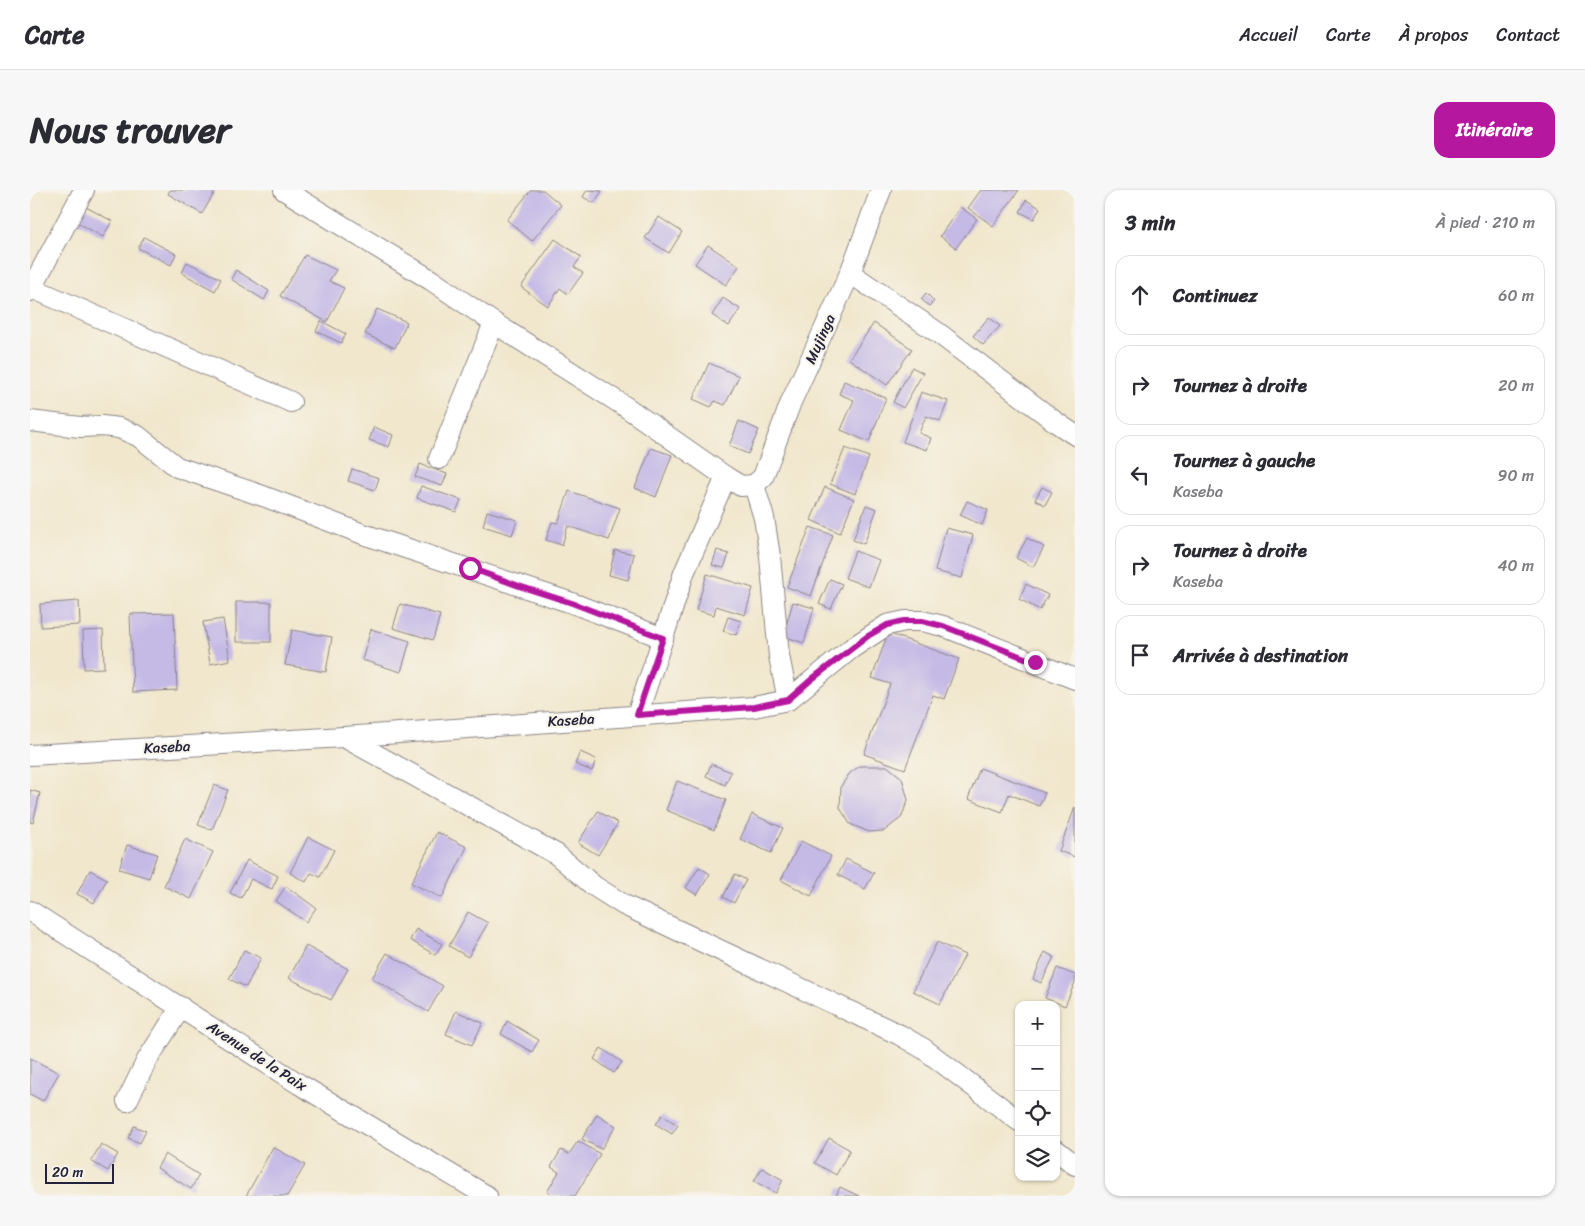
<!DOCTYPE html>
<html lang="fr">
<meta charset="utf-8">
<style>
:root{--surface:#fff;--page:#f7f7f7;--text:#2b2b33;--muted:#7c7c81;--line:#e1e1e2;--accent:#b5179e}
body{margin:0;font-family:Sriracha,sans-serif;background:var(--page);color:var(--text)}
.controls{position:absolute;right:15px;bottom:15px;display:grid;overflow:hidden;border-radius:10px;box-shadow:0 1px 4px #0004}
.controls button{width:45px;height:45px;display:grid;place-items:center;padding:0;border:0;border-bottom:1px solid var(--line);background:var(--surface);color:var(--text);font:25px sans-serif}
.scale{position:absolute;left:15px;bottom:12px;width:69px;box-sizing:border-box;padding-left:5px;border:2px solid #22223b;border-top:0;font-size:14px;line-height:18px;white-space:nowrap;color:#22223b;-webkit-text-stroke:4px #f7f3e8;paint-order:stroke}
.stop{position:absolute;width:15px;height:15px;margin:-11px;border:4px solid #b5179e;border-radius:50%;background:#fff}
.stop.end{background:#b5179e;border-color:#fff;box-shadow:0 1px 5px #0008}
.list{margin:0;padding:0;list-style:none}
h2{display:flex;justify-content:space-between;align-items:center;height:65px;margin:0;padding:0 20px;font-size:21px}
h2 small{font-size:16px;font-weight:400;color:var(--muted)}
.list li{display:grid;grid-template-columns:32px 1fr auto;gap:15px;align-items:center;box-sizing:border-box;height:80px;margin:0 10px 10px;padding:0 10px;border:1px solid var(--line);border-radius:15px}
.list b{display:block;font-size:19px;white-space:nowrap}
.list p{margin:0;font-size:16px;white-space:nowrap;color:var(--muted)}
.list em{font-size:16px;font-style:normal;color:var(--muted)}
.icon{flex:none;width:28px;height:28px;fill:none;stroke:currentColor;stroke-width:2;stroke-linecap:round;stroke-linejoin:round}
.map{position:relative;flex:none;width:1045px;height:1006px;overflow:hidden;border-radius:15px}
header{display:flex;align-items:center;gap:30px;box-sizing:border-box;height:70px;padding:0 25px;background:var(--surface);border-bottom:1px solid var(--line)}
header strong{font-size:24px}
nav{display:flex;gap:28px;margin-inline-start:auto;font-size:18px}
.intro{display:flex;align-items:center;justify-content:space-between;box-sizing:border-box;height:120px;padding:0 30px}
h1{margin:0;font-size:35px}
.button{padding:12px 22px;border-radius:15px;background:var(--accent);color:#fff;font-size:18px;font-weight:700}
main{display:flex;gap:30px;padding:0 30px}
aside{flex:1;background:var(--surface);border-radius:15px;box-shadow:0 1px 4px #0004}
.map>svg:first-child{display:block}
</style>
<header>
<strong>Carte</strong>
<nav><a>Accueil</a><a>Carte</a><a>À propos</a><a>Contact</a></nav>
</header>
<div class="intro"><h1>Nous trouver</h1><a class="button">Itinéraire</a></div>
<main>
<div class="map">
<svg width="1045" height="1006" viewBox="0 0 1045 1006">
<rect width="100%" height="100%" fill="#f7f3e8"/>
<filter id="ink" filterUnits="userSpaceOnUse"><feTurbulence type="fractalNoise" baseFrequency=".02" numOctaves="2"/><feDisplacementMap in="SourceGraphic" scale="10" xChannelSelector="R" yChannelSelector="G"/><feConvolveMatrix kernelMatrix="1 2 1 2 8 2 1 2 1" color-interpolation-filters="sRGB"/></filter>
<filter id="wash" filterUnits="userSpaceOnUse"><feTurbulence type="fractalNoise" baseFrequency=".0096" numOctaves="4" result="noise"/><feDisplacementMap in="SourceGraphic" scale="20" xChannelSelector="R" yChannelSelector="G"/><feGaussianBlur stdDeviation="1.12" result="paint"/><feColorMatrix in="noise" values="0 0 0 0 0 0 0 0 0 0 0 0 0 0 0 0 0 1.4 0 .05"/><feComposite in="paint" operator="in"/></filter>
<g filter="url(#wash)">
<rect width="100%" height="100%" fill="#f1e7cd"/>
<g id="blocks">
<!-- building -->
<g fill="#c5b9e6">
<path d="M140,0h46l-14,24 -34,-20z"/>
<path d="M501,0h12l18,15 -29,36 -25,-21z"/>
<path d="M557,0l15,1 -8,12 -11,-6z"/>
<path d="M951,0h38l-26,36 -25,-18z"/>
<path d="M996,10l14,8 -6,11 -14,-7z"/>
<path d="M54,16l28,15 -9,16 -28,-16z"/>
<path d="M930,17l17,12 -21,29 -16,-12z"/>
<path d="M629,27l23,15 -13,21 -24,-15z"/>
<path d="M114,47l32,17 -5,11 -33,-17z"/>
<path d="M525,49l26,18 -7,10 9,6 -15,21 -8,-6 -12,18 -27,-19z"/>
<path d="M678,55l31,21 -13,19 -31,-21z"/>
<path d="M275,65l31,15 -7,11 15,7 -17,34 -47,-26z"/>
<path d="M157,72l34,17 -6,12 -33,-18z"/>
<path d="M206,80l33,21 -5,9 -33,-21z"/>
<path d="M896,103l8,8 -5,5 -8,-7z"/>
<path d="M693,108l17,11 -11,17 -17,-11z"/>
<path d="M347,119l30,13 -12,26 -30,-14z"/>
<path d="M959,127l11,9 -17,19 -10,-9z"/>
<path d="M291,131l25,13 -5,9 -25,-12z"/>
<path d="M844,133l38,26 -25,36 -38,-26z"/>
<path d="M679,173l30,13 -14,29 -10,-4 -4,6 -18,-8z"/>
<path d="M882,177l11,6 -20,35 -10,-6z"/>
<path d="M814,191l42,17 -17,44 -28,-12 13,-30 -15,-6z"/>
<path d="M891,202l27,9 -8,20 -14,-5 -7,17 12,5 -4,12 -24,-8z"/>
<path d="M709,231l20,9 -11,24 -19,-8z"/>
<path d="M344,237l19,8 -4,12 -20,-7z"/>
<path d="M621,258l21,7 -16,42 -21,-9z"/>
<path d="M815,258l24,9 -14,37 -25,-10z"/>
<path d="M390,274l27,10 -5,12 -27,-9z"/>
<path d="M322,279l27,9 -4,12 -27,-9z"/>
<path d="M391,296l40,14 -5,12 -39,-14z"/>
<path d="M795,297l29,12 -14,34 -29,-13z"/>
<path d="M1012,297l10,5 -7,13 -10,-5z"/>
<path d="M539,301l51,17 -11,32 -41,-14 -6,19 -16,-5 6,-18 6,1z"/>
<path d="M937,311l21,9 -6,15 -22,-10z"/>
<path d="M836,315l11,4 -13,35 -11,-4z"/>
<path d="M457,321l30,9 -5,15 -29,-9z"/>
<path d="M780,337l23,8 -22,61 -24,-9z"/>
<path d="M916,338l27,7 -11,43 -27,-7z"/>
<path d="M997,348l17,9 -11,20 -17,-9z"/>
<path d="M585,360l19,4 -6,26 -19,-5z"/>
<path d="M687,360l12,4 -5,14 -12,-3z"/>
<path d="M825,361l24,9 -10,27 -24,-9z"/>
<path d="M677,384l46,14 -8,27 -29,-9 -2,9 -18,-5z"/>
<path d="M800,389l12,5 -11,25 -12,-5z"/>
<path d="M996,394l22,11 -8,15 -21,-11z"/>
<path d="M49,411l1,24 -39,2 -1,-23z"/>
<rect x="206" y="412" width="35" height="40"/>
<path d="M763,412l21,6 -10,35 -21,-7z"/>
<path d="M370,414l40,11 -7,25 -40,-12z"/>
<path d="M144,423l3,77 -44,2 -3,-78z"/>
<path d="M698,427l13,4 -5,14 -13,-4z"/>
<path d="M193,429l7,41 -20,4 -7,-42z"/>
<path d="M341,439l39,12 -9,31 -39,-12z"/>
<path d="M73,440l1,38 -20,1 -1,-38z"/>
<path d="M262,440l40,7 -6,35 -41,-7z"/>
<path d="M858,443l71,26 -15,40 -11,-4 -28,74 -41,-15 26,-70 -18,-6z"/>
<path d="M550,562l16,7 -4,12 -17,-7z"/>
<path d="M681,574l20,8 -6,13 -19,-9z"/>
<path d="M830,576h27l15,12 6,22 -7,18 -17,13 -15,1 -19,-8 -10,-16 1,-22 9,-13z"/>
<path d="M950,578l65,25 -6,13 -30,-12 -7,18 -34,-13z"/>
<path d="M647,591l49,19 -12,30 -48,-20z"/>
<path d="M184,595l14,5 -16,40 -14,-5z"/>
<path d="M0,600l10,3 -7,30 -3,-1z"/>
<path d="M1045,617v50l-16,-6z"/>
<path d="M568,621l20,12 -20,32 -20,-12z"/>
<path d="M722,624l31,14 -12,25 -31,-14z"/>
<path d="M407,642l30,15 -25,51 -31,-15z"/>
<path d="M278,647l26,13 -14,27 -9,-4 -5,9 -16,-9z"/>
<path d="M155,649l28,13 -22,47 -27,-13z"/>
<path d="M771,651l30,15 -20,40 -30,-16z"/>
<path d="M97,655l30,9 -8,24 -30,-9z"/>
<path d="M816,669l28,14 -9,16 -27,-14z"/>
<path d="M217,670l31,16 -6,13 -21,-10 -10,19 -11,-5z"/>
<path d="M669,677l11,7 -13,21 -11,-7z"/>
<path d="M60,680l17,9 -13,24 -17,-9z"/>
<path d="M705,684l11,6 -12,23 -11,-6z"/>
<path d="M256,696l30,22 -10,14 -30,-21z"/>
<path d="M438,722l20,11 -20,34 -19,-11z"/>
<path d="M386,739l26,15 -7,11 -25,-15z"/>
<path d="M907,752l28,13 -25,49 -27,-13z"/>
<path d="M276,756l42,23 -17,31 -42,-22z"/>
<path d="M214,760l17,8 -15,29 -17,-8z"/>
<path d="M1015,762l9,5 -13,26 -8,-4z"/>
<path d="M357,763l56,33 -15,26 -56,-34z"/>
<path d="M1027,778l18,7v7l-10,24 -20,-8z"/>
<path d="M426,821l27,12 -11,22 -26,-11z"/>
<path d="M477,831l32,19 -7,12 -31,-18z"/>
<path d="M571,858l21,14 -8,11 -20,-14z"/>
<path d="M0,868l29,15 -16,28 -13,-7z"/>
<path d="M567,924l19,12 -15,23 -19,-10z"/>
<path d="M632,925l16,10 -6,9 -16,-10z"/>
<path d="M104,936l12,5 -6,12 -12,-5z"/>
<path d="M799,948l21,12 -14,25 -21,-12z"/>
<path d="M548,951l22,13 -25,42h-22l-6,-4 12,-20 -8,-5 10,-17 8,4z"/>
<path d="M71,954l17,10 -10,17 -17,-10z"/>
<path d="M243,957l32,18 -18,31h-41z"/>
<path d="M135,964l34,21 -8,14 -34,-21z"/>
<path d="M732,978l21,12 -7,13 -22,-12z"/>
<path d="M810,997l19,9h-23z"/>
</g>
</g>
</g>
<g filter="url(#ink)">
<use href="#blocks" fill-opacity="0" stroke="#8a8484" stroke-width="1"/>
<g fill="none" stroke-linecap="round" stroke-linejoin="round">
<defs>
<g id="minor">
<path d="M254,0l147,90 63,43 132,84 100,70 15,9 13,-1"/>
<path d="M820,83l87,59 120,91 18,12"/>
<path d="M2,98l259,114"/>
<path d="M0,101l54,-101"/>
<path d="M0,231l50,6 22,-1 17,2 19,8 39,31 86,29 100,38 209,69 91,35 -26,77"/>
<path d="M409,269l55,-136"/>
<path d="M724,295l9,-8 28,-75 59,-129 31,-83"/>
<path d="M724,295l10,33 6,38 9,100 9,44"/>
<path d="M633,448l21,-65 42,-96"/>
<path d="M314,547l212,117 38,32 30,19 276,130 24,14 95,72"/>
<path d="M0,565l314,-18 410,-30 34,-7 64,-52 35,-23 18,-4h17l21,5 132,53"/>
<path d="M0,721l269,173 188,112"/>
<path d="M97,911l20,-41 34,-53"/>
<path d="M1026,960l19,15"/>
</g>
</defs>
<!-- minor casing -->
<use href="#minor" stroke="#8a8484" stroke-width="22"/>
<!-- minor -->
<use href="#minor" stroke="#fff" stroke-width="20"/>
</g>
</g>
<g fill="none" stroke-linecap="round" stroke-linejoin="round" filter="url(#ink)">
<!-- route -->
<path stroke="#b5179e" stroke-width="6" d="M440,378l52,19 50,16 91,35 -26,77 117,-8 34,-7 24,-21 56,-43 19,-11 17,-4h18l21,5 92,36"/>
</g>
<g text-anchor="middle" stroke-width="4" stroke-linejoin="round" paint-order="stroke">
<!-- street labels -->
<g font-size="15" fill="#22223b" stroke="#f7f3e8">
<text transform="translate(790 149) rotate(-66)" y="5">Mujinga</text>
<text transform="translate(541 530) rotate(-4)" y="5">Kaseba</text>
<text transform="translate(137 557) rotate(-3)" y="5">Kaseba</text>
<text transform="translate(227 866) rotate(33)" y="5">Avenue de la Paix</text>
</g>
</g>
</svg>
<div class="controls">
<button>+</button>
<button>−</button>
<button><svg class="icon" aria-label="locate" viewBox="0 0 24 24"><circle cx="12" cy="12" r="6"/><path d="M12 2v4M12 18v4M2 12h4M18 12h4"/></svg></button>
<button><svg class="icon" aria-label="layers" viewBox="0 0 24 24"><path d="M12 4l9 5-9 5-9-5zM3 14l9 5 9-5"/></svg></button>
</div>
<div class="scale">20 m</div>
<div class="stop" style="left:440px;top:378px"></div>
<div class="stop end" style="left:1005px;top:472px"></div>
</div>
<aside>
<h2>3 min<small>À pied · 210 m</small></h2>
<ul class="list">
<li><svg class="icon" aria-label="ahead" viewBox="0 0 24 24"><path d="M12 20V5M6 11l6-6 6 6"/></svg><div><b>Continuez</b></div><em>60 m</em></li>
<li><svg class="icon" aria-label="right" viewBox="0 0 24 24"><path d="M7 20v-9h11M14 6l5 5-5 5"/></svg><div><b>Tournez à droite</b></div><em>20 m</em></li>
<li><svg class="icon" aria-label="left" viewBox="0 0 24 24"><path d="M17 20v-9H6M10 6l-5 5 5 5"/></svg><div><b>Tournez à gauche</b><p>Kaseba</p></div><em>90 m</em></li>
<li><svg class="icon" aria-label="right" viewBox="0 0 24 24"><path d="M7 20v-9h11M14 6l5 5-5 5"/></svg><div><b>Tournez à droite</b><p>Kaseba</p></div><em>40 m</em></li>
<li><svg class="icon" aria-label="arrive" viewBox="0 0 24 24"><path d="M6 21V4h12l-3 4 3 4H6"/></svg><div><b>Arrivée à destination</b></div></li>
</ul>
</aside>
</main>
